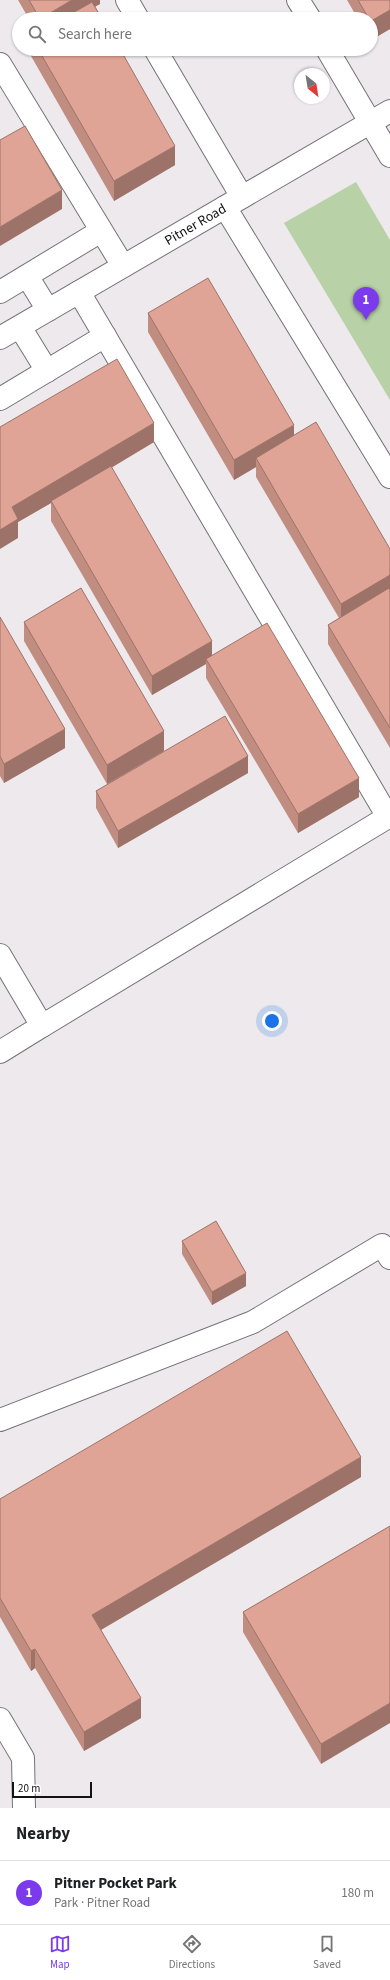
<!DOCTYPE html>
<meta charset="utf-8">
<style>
:root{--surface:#fff;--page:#f2f2f2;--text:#202124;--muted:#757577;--line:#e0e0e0;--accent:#7c3aed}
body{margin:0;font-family:"Source Sans 3",sans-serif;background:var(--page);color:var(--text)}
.compass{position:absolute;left:294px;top:68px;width:36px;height:36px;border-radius:50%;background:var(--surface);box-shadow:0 1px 3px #0004;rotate:150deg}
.scale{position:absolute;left:12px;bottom:10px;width:80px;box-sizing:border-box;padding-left:4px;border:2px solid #131214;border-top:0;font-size:11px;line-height:14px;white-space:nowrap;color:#131214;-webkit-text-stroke:3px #fff;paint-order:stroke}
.you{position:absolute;left:272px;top:1021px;width:14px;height:14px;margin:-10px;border:3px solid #fff;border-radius:50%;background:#1a73e8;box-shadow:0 0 0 6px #1a73e833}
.badge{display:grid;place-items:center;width:26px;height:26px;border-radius:50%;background:var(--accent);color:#fff;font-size:13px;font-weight:700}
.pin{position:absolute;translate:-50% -33px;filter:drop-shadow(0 1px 2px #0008)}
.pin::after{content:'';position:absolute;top:21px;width:14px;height:12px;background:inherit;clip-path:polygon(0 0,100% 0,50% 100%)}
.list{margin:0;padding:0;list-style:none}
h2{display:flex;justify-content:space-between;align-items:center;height:52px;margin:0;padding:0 16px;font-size:17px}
h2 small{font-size:13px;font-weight:400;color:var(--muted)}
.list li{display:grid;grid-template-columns:26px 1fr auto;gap:12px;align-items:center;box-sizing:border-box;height:64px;padding:0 16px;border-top:1px solid var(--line)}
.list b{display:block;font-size:15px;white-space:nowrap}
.list p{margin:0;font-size:13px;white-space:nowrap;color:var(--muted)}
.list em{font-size:13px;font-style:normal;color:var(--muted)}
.icon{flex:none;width:22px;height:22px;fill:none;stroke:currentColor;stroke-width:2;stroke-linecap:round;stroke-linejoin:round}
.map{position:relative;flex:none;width:390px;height:1808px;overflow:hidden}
.search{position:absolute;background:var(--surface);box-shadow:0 1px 3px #0004;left:12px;right:12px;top:12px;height:44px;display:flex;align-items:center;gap:10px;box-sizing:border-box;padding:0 14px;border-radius:22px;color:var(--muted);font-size:15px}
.sheet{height:116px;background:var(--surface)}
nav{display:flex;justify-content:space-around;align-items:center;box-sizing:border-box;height:56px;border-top:1px solid var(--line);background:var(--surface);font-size:11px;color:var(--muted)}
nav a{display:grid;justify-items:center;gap:2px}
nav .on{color:var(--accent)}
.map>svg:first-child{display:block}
</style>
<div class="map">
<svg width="390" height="1808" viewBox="0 0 390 1808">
<rect width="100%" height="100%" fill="#ede9ed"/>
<!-- green -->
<path fill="#b8d1a6" d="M356,182l34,58v160l-106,-177z"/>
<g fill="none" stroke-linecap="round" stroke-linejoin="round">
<defs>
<g id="minor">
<path d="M127,0l11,19"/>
<path d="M298,0l12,19"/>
<path d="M155,49l87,148"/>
<path d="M327,49l63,107"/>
<path d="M0,64l123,202"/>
<path d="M225,207l165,270"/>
<path d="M27,276l21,34"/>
<path d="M0,292l101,-61"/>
<path d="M20,327l27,44"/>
<path d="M0,338l390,-227"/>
<path d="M0,399l105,-63"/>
<path d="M0,955l42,71 346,-209 -309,-525"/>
<path d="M0,1052l42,-26"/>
<path d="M0,1420l253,-98 129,-77 8,13"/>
<path d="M0,1719l23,39 1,50"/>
</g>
</defs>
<!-- minor casing -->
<use href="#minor" stroke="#757376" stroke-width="24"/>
<!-- minor -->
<use href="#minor" stroke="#fff" stroke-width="22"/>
</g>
<!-- wall -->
<g fill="#c18d81">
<path d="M18,0h82v4l-5,2 7,13h-73z"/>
<path d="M347,0h43v29l-19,11v-21h-13z"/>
<path d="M31,49h89l55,116 -61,36 -83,-145z"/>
<path d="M148,313l146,122 96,114v199l-62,-104v-19l11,-7 -83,-141v-10l-22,13 -86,-148z"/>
<path d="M0,427l154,15 -43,26 101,187 147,142 -61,36 -92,-155v-14l-54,31 -101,-174v-18l-33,19v16z"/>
<path d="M0,617l65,131 -61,35 -4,-7z"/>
<path d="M24,622l140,129 -57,33 -83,-143z"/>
<path d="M248,773l-130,75 -22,-40v-17z"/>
<path d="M182,1241l64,45 -34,19 -30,-51z"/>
<path d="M361,1477l-260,153 40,88 -57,33 -49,-83 -4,3 -31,-54v-118z"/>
<path d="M390,1526l-69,238 -78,-132v-20z"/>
</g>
<!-- shaded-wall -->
<g fill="#9d7369">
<path d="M72,0h28v4l-27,15h-33z"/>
<path d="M390,10v19l-19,11v-19z"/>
<path d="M175,146v19l-61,36v-20z"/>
<path d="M62,190v19l-62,37v-19z"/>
<path d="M154,423v19l-102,61 -1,-2v2l-33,19v16l-18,11v-19l12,-23z"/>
<path d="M294,425v20l-38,13v9l-22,13v-20z"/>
<path d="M390,575v19l-49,29v-19z"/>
<path d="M212,641v19l-6,-1v5l-54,31v-19z"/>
<path d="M65,729v19l-61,35v-19z"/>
<path d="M164,731v20l-57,33v-19z"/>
<path d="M248,756v17l-130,75v-17z"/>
<path d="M359,778v19l-61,36v-19z"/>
<path d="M246,1273v13l-34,19v-13z"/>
<path d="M361,1457v20l-269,158v-20z"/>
<path d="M35,1649v19l-4,3v-20z"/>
<path d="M141,1698v20l-57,33v-19z"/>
<path d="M390,1703v20l-69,41v-20z"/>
</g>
<!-- building -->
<g fill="#e0a496" stroke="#9d7369">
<path d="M29,0h43l-32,19z"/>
<path d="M358,0h32v10l-19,11v-2h-2z"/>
<path d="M92,2l10,17h-40z"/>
<path d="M38,49h82l55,97 -61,35z"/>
<path d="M25,126l37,64 -62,37v-87z"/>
<path d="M208,278l86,147 -60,35 -86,-147z"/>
<path d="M117,359l37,64 -142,84 6,12 -18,11v-103z"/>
<path d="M316,422l74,127v26l-49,29 -85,-146z"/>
<path d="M111,466l101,175 -60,35 -101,-175z"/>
<path d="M81,588l83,143 -57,34 -83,-143z"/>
<path d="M389,588l1,2v138l-62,-103z"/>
<path d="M0,617l65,112 -61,35 -4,-8z"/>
<path d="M267,623l92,155 -61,36 -92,-155z"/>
<path d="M225,716l23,40 -130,75 -22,-40z"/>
<path d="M216,1221l30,52 -34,19 -30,-51z"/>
<path d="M287,1331l74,126 -269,158 49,83 -57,34 -49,-83 -4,2 -31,-53v-99z"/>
<path d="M390,1526v177l-69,41 -78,-132z"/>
</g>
<g text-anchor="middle" stroke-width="3.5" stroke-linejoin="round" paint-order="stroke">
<!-- street labels -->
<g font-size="14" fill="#131214" stroke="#fff">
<text transform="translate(195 224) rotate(-30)" y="5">Pitner Road</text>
</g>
</g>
</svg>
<svg class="compass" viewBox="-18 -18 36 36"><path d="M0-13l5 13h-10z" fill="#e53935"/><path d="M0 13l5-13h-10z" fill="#757577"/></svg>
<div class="scale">20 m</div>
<div class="you"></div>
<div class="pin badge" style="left:366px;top:320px">1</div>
<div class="search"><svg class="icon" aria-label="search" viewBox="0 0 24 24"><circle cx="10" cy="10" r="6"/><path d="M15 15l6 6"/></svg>Search here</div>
</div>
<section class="sheet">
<h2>Nearby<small></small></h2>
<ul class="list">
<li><span class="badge">1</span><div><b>Pitner Pocket Park</b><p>Park · Pitner Road</p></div><em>180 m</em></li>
</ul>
</section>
<nav>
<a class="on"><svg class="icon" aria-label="map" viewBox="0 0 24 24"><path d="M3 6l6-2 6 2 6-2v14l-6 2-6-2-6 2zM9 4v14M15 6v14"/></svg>Map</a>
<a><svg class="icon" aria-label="directions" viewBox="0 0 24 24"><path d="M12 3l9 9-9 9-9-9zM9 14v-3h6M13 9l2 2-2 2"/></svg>Directions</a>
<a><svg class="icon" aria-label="saved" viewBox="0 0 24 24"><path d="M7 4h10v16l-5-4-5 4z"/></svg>Saved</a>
</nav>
